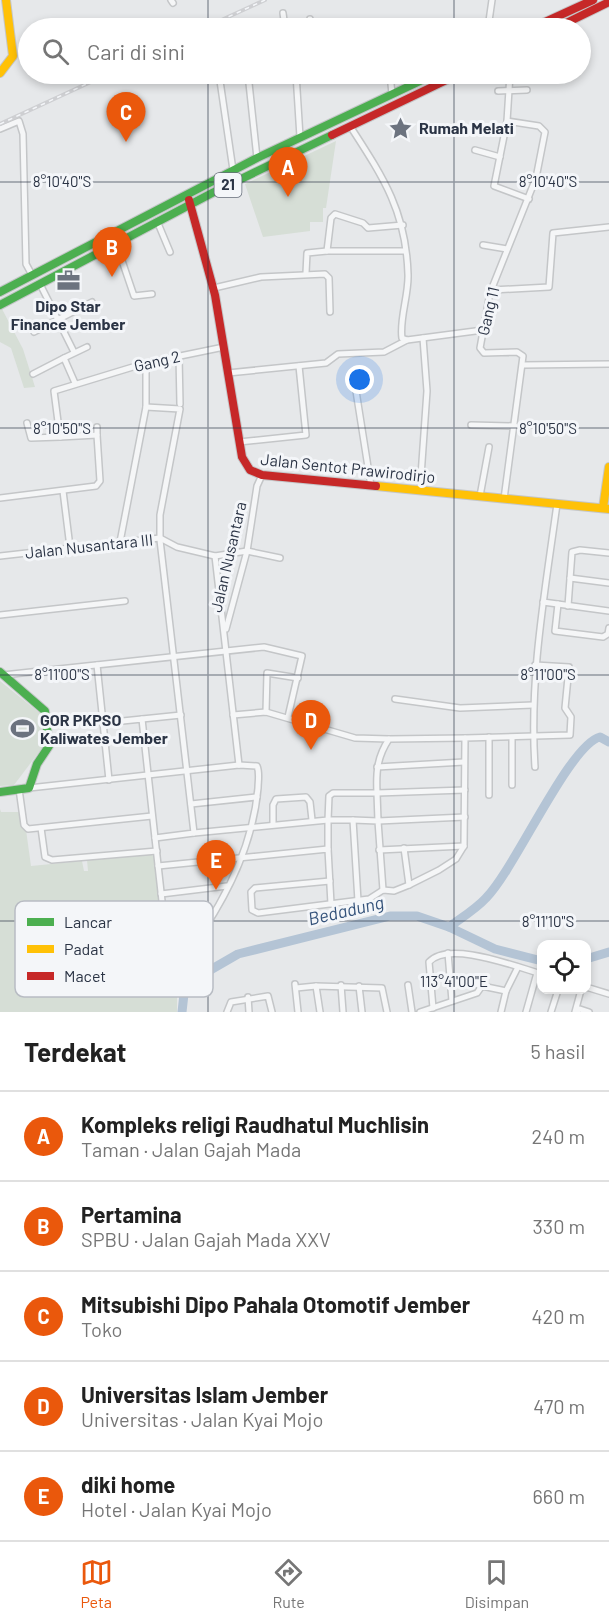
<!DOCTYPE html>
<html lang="id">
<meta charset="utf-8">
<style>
:root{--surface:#fff;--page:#f6f6f6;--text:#222;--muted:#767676;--line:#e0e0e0;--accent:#ea580c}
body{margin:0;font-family:Barlow,sans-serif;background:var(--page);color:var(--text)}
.controls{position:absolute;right:18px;bottom:18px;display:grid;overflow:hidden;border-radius:12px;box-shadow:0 3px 9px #0003}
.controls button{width:54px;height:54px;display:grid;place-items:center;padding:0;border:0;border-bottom:2px solid var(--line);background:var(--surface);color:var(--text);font:30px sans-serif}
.you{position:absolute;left:360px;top:380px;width:21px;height:21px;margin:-15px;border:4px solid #fff;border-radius:50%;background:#1a73e8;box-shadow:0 0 0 9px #1a73e833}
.badge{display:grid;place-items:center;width:39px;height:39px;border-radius:50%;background:var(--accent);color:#fff;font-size:20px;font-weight:700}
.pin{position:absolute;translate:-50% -50px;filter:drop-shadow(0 2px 3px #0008)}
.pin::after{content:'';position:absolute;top:32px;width:21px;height:18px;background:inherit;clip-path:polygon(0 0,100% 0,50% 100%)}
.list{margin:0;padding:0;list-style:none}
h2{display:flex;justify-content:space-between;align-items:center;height:78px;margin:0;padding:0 24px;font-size:26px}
h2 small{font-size:20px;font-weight:400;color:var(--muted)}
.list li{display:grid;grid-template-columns:39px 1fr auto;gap:18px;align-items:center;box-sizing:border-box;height:90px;padding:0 24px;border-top:2px solid var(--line)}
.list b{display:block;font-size:22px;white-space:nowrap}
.list p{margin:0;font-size:20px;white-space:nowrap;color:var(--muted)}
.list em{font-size:20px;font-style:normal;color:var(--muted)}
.icon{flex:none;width:33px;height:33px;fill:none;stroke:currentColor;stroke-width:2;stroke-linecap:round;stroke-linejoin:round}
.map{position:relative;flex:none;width:609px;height:1012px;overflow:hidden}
.search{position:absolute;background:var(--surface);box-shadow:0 3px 9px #0003;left:18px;right:18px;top:18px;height:66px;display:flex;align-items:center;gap:15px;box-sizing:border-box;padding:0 21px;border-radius:33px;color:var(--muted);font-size:22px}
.sheet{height:528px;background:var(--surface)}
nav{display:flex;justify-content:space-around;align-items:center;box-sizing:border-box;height:84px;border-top:2px solid var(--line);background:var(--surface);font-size:16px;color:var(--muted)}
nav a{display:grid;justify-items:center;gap:3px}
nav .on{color:var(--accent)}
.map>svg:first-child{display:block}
</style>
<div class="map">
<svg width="609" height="1012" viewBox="0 0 609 1012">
<rect width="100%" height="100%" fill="#e6e8ea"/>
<!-- green -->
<g fill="#d6ded6">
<path d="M336,141l-10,67h-3v14h-13v9l-47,6 -18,-53z"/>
<path d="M2,309l21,40 12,38 -11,1 -13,-40 -11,-6v-32z"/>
<path d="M0,681l42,34 3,29 -31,41 -14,1z"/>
<path d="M0,809l1,3h18l2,15 5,3 5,36 51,-5 2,10h4l-1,-11 64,-6 3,3 11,101 25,-3 -13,38v19h-177z"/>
</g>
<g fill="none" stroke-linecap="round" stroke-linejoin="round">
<!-- river -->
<g stroke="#b4c4d5" stroke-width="9">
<path d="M449,927c12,-9 27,-18 37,-29 29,-29 83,-153 114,-161l9,5"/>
<path d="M586,959l23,-7"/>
<path d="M182,1012l2,-18 9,-14 45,-26 152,-38h27l32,11 46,22 47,12"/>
</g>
<defs>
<g id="street">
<path d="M171,0l2,3"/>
<path d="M283,13l2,15"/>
<path d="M310,19l1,9"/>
<path d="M381,24l1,4"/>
<path d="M274,28l10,-2"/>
<path d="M488,28l4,-28"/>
<path d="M219,74l14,96"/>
<path d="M248,74l9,84"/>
<path d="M296,74l4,63"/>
<path d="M390,74l2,20"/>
<path d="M510,74l-3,47 -13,65 35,13"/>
<path d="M498,91l29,-1"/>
<path d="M350,126c33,51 56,85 58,148 1,20 -9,46 -6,64l5,2 76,-10"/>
<path d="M0,129l19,-8 4,13 3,130 6,11"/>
<path d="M475,150l25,7"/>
<path d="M157,221l13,31"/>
<path d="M403,225l-35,3 -5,-5 -28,-9 -4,4 -4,33h78"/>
<path d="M116,243l18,53 18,-2"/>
<path d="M483,245l24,4"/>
<path d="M306,273l1,-20 20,-2"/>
<path d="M40,284l34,68"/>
<path d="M214,288l47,-11 64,-3 4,4 1,34"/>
<path d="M492,290l57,-3 4,-54 56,-6"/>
<path d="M34,332l58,-30"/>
<path d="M179,356l1,48"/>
<path d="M523,365l86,-1"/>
<path d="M228,373l98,-10 12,-9 46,-2 23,-12"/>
<path d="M33,374l31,-16"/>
<path d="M75,383l-11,-25 23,-11"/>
<path d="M356,391l15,95"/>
<path d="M146,407l34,2 -20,106v23"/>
<path d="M27,423l4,15 29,-1"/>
<path d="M471,425l44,1"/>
<path d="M97,427v8l-37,2 -6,-46 92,-28 78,-16"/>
<path d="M239,442l67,-7 -7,-69"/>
<path d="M420,490l7,-99 -4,-53"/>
<path d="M63,491l7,56"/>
<path d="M480,496l9,-49"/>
<path d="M0,498l96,-12 4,-5 -3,-46"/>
<path d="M504,499l19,-143 -6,-4 -33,1 -4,-5 10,-55 46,-115 9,-46 -6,-6 -32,-5"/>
<path d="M120,542l26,-135v-44"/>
<path d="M0,556l160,-18 17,9 38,9 32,-5 33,7"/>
<path d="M215,556l24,209"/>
<path d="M570,578l39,5"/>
<path d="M543,602l66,9"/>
<path d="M558,604l-3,27 48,6 5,-3 1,-6"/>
<path d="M568,606l4,-54 8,-2 29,3"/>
<path d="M0,615l125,-14"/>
<path d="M226,629l21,-78 10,-65 5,-11"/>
<path d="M97,665l12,115"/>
<path d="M3,675l261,-28 38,9 -14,61"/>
<path d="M395,699l65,9 73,-3"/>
<path d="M266,712l1,-39 31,5"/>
<path d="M233,715l33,-3 89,26 34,1"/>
<path d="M142,719l39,-4"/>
<path d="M103,723l39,-4 13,119 39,-5 -34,-293"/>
<path d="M465,738l-76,1c-12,18 -13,33 -12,54l88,-3"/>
<path d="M512,738v47"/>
<path d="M377,767l87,-5"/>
<path d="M535,767c-6,-89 10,-175 22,-263"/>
<path d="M29,788l210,-23 18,1c3,7 1,15 1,22 -5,56 -32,111 -65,157l-26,1 -12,-108"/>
<path d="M19,789l5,36 4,4 124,-13"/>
<path d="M489,795v-58"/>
<path d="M191,804l66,-7"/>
<path d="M353,820l25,1 5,69"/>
<path d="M273,824v-19l3,-6 30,-2 4,5 2,18"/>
<path d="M41,828l4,29 7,3 105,-9"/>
<path d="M194,833l134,-13 1,-24 4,-3h44l1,28 87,-4"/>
<path d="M404,848l5,37"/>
<path d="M328,849v-29h25l5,81"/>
<path d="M379,850l85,-4"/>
<path d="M158,866l170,-17 3,55"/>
<path d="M330,881l-75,7 -4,4 1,18 6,3 111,-14 14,-9 11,1 15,-6 30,-15 17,-11 8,-13 1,-108 105,-3 1,-18 -6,-9 4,-41 -34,-2"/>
<path d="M161,894l66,-8"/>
<path d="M164,922l46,-5"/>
<path d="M448,953l4,48"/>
<path d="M450,976l32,10"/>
<path d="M295,984l3,28"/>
<path d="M341,985l2,27"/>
<path d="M408,985l4,27"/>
<path d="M359,986l3,26"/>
<path d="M586,987l23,7"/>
<path d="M296,988l20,-2"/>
<path d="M581,990l-6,22 5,-3 9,3"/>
<path d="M506,991l12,-24"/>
<path d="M248,997l1,15"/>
<path d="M433,1008l-4,-46c20,-22 87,5 113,12"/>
<path d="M227,1012l4,-10 37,-6 4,16"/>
<path d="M320,1012l-4,-26 66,2 5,24"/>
<path d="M420,1012l57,-19 5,-7 24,5 -5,21"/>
<path d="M526,1012l11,-39"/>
<path d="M551,1012l7,-22"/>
</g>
<g id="fast">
<path d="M0,292l257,-134 178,-84"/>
<path d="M0,305l214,-113 118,-57"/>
<path d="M0,672l45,39 4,35 -12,18 -8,24 -29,4"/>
</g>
<g id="slow">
<path d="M0,73l13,-17 -7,-56"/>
<path d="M376,486l233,23"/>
<path d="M603,508l6,-41"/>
</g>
<g id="jam">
<path d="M532,28l61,-28"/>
<path d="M556,28l53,-26"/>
<path d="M332,135l127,-61"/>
<path d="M189,200l26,95 27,162 8,13 12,5 114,11"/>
</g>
</defs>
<!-- street casing -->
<use href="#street" stroke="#c4c6c8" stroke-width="8"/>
<!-- fast casing -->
<use href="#fast" stroke="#c4c6c8" stroke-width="10"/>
<!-- slow casing -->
<use href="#slow" stroke="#c4c6c8" stroke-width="10"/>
<!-- jam casing -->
<use href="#jam" stroke="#c4c6c8" stroke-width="10"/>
<!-- street -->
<use href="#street" stroke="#f5f6f7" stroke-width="5"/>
<!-- fast -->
<use href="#fast" stroke="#4caf50" stroke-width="8"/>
<!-- slow -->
<use href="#slow" stroke="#ffc107" stroke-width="8"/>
<!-- jam -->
<use href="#jam" stroke="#c62828" stroke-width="8"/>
<defs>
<g id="rail">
<path d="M204,28l61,-28"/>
<path d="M0,124l108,-50"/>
</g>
</defs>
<!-- rail casing -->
<use href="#rail" stroke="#cecfd2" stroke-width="4"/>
<!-- rail -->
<use href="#rail" stroke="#f4f6f9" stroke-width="1.5" stroke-dasharray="4.5" stroke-linecap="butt"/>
</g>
<!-- ticks -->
<path fill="none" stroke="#2b3445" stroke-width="1.5" stroke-opacity="0.45" d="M208,0v28M454,0v28M208,74v938M454,74v938M0,182h609M0,428h609M0,675h609M0,921h609"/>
<!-- icons -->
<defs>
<symbol id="sight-bare" viewBox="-9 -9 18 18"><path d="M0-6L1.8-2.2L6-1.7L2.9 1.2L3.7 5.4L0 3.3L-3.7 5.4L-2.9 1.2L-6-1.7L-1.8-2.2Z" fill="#6c737f" stroke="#f4f6f9" stroke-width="2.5" paint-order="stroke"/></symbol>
<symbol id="office-bare" viewBox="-9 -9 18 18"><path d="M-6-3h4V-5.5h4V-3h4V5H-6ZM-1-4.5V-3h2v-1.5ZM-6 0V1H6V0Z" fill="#6c737f" stroke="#f4f6f9" stroke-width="2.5" paint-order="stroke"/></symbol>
<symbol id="stadium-bare" viewBox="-9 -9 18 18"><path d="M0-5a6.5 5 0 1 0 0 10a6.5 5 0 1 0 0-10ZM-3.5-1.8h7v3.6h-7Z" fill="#6c737f" stroke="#f4f6f9" stroke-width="2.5" paint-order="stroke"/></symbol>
</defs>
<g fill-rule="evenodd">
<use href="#sight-bare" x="384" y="112" width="33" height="33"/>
<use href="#office-bare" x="52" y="264" width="33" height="33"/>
<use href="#stadium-bare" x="6" y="712" width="33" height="33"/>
</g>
<g text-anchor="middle" stroke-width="6" stroke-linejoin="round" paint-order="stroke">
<!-- shield labels -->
<rect fill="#f4f6f9" stroke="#676e7b" stroke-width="1.5" x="214.5" y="173" width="27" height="24" rx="4.5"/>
<g font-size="15" font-weight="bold" fill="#2b3445">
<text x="228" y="190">21</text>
</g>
<!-- poi labels -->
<g font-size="16" font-weight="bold" fill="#2b3445" stroke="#f4f6f9" text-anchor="start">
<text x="419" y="134">Rumah Melati</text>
<text x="68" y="312" text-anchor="middle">Dipo Star<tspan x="68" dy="18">Finance Jember</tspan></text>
<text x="40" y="726">GOR PKPSO<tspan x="40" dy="18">Kaliwates Jember</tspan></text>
</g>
<!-- street labels -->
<g font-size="16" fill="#2b3445" stroke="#f4f6f9">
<text transform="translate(488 311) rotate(-77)" y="6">Gang 11</text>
<text transform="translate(157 361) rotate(-13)" y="6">Gang 2</text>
<text transform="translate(348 468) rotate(6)" y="6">Jalan Sentot Prawirodirjo</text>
<text transform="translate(89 546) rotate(-6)" y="6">Jalan Nusantara III</text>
<text transform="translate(228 557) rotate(-77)" y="6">Jalan Nusantara</text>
</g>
<!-- water labels -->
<g font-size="18" font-style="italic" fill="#34527a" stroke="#f4f6f9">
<text transform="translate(346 911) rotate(-13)" y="6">Bedadung</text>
</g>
</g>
<!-- legend -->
<rect x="15" y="901" width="198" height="96" rx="9" fill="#f4f6f9" stroke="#b8bcc3" stroke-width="1.5"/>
<rect x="27" y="918" width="27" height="8" fill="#4caf50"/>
<rect x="27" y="945" width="27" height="8" fill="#ffc107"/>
<rect x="27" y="972" width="27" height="8" fill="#c62828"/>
<g font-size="16" fill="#2b3445">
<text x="64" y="928">Lancar</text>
<text x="64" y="955">Padat</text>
<text x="64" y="982">Macet</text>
</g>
<g font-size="15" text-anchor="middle" fill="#2b3445" stroke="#f4f6f9" stroke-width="6" stroke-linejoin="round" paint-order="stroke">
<text x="62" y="187">8°10'40"S</text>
<text x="548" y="187">8°10'40"S</text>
<text x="62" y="434">8°10'50"S</text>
<text x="548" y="434">8°10'50"S</text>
<text x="62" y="680">8°11'00"S</text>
<text x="548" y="680">8°11'00"S</text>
<text x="548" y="927">8°11'10"S</text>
<text x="454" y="987">113°41'00"E</text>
</g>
</svg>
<div class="controls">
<button><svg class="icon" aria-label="locate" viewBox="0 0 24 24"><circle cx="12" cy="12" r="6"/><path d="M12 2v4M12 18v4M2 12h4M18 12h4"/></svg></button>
</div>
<div class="you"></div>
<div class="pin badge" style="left:288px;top:197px">A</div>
<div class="pin badge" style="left:112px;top:277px">B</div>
<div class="pin badge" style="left:126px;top:142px">C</div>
<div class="pin badge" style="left:311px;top:750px">D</div>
<div class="pin badge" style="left:216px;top:890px">E</div>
<div class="search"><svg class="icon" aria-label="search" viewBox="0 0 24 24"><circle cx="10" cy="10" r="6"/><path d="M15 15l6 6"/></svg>Cari di sini</div>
</div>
<section class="sheet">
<h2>Terdekat<small>5 hasil</small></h2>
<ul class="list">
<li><span class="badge">A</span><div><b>Kompleks religi Raudhatul Muchlisin</b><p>Taman · Jalan Gajah Mada</p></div><em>240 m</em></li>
<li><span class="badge">B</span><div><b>Pertamina</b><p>SPBU · Jalan Gajah Mada XXV</p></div><em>330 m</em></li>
<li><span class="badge">C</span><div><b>Mitsubishi Dipo Pahala Otomotif Jember</b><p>Toko</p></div><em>420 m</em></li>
<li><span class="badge">D</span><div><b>Universitas Islam Jember</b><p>Universitas · Jalan Kyai Mojo</p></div><em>470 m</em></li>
<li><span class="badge">E</span><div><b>diki home</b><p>Hotel · Jalan Kyai Mojo</p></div><em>660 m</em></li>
</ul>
</section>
<nav>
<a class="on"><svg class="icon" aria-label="map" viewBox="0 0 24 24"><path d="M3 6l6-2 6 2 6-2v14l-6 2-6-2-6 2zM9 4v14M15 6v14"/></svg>Peta</a>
<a><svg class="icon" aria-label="directions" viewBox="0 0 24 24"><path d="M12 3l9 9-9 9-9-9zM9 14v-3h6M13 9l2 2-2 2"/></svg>Rute</a>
<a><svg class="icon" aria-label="saved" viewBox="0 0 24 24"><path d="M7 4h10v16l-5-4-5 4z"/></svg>Disimpan</a>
</nav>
